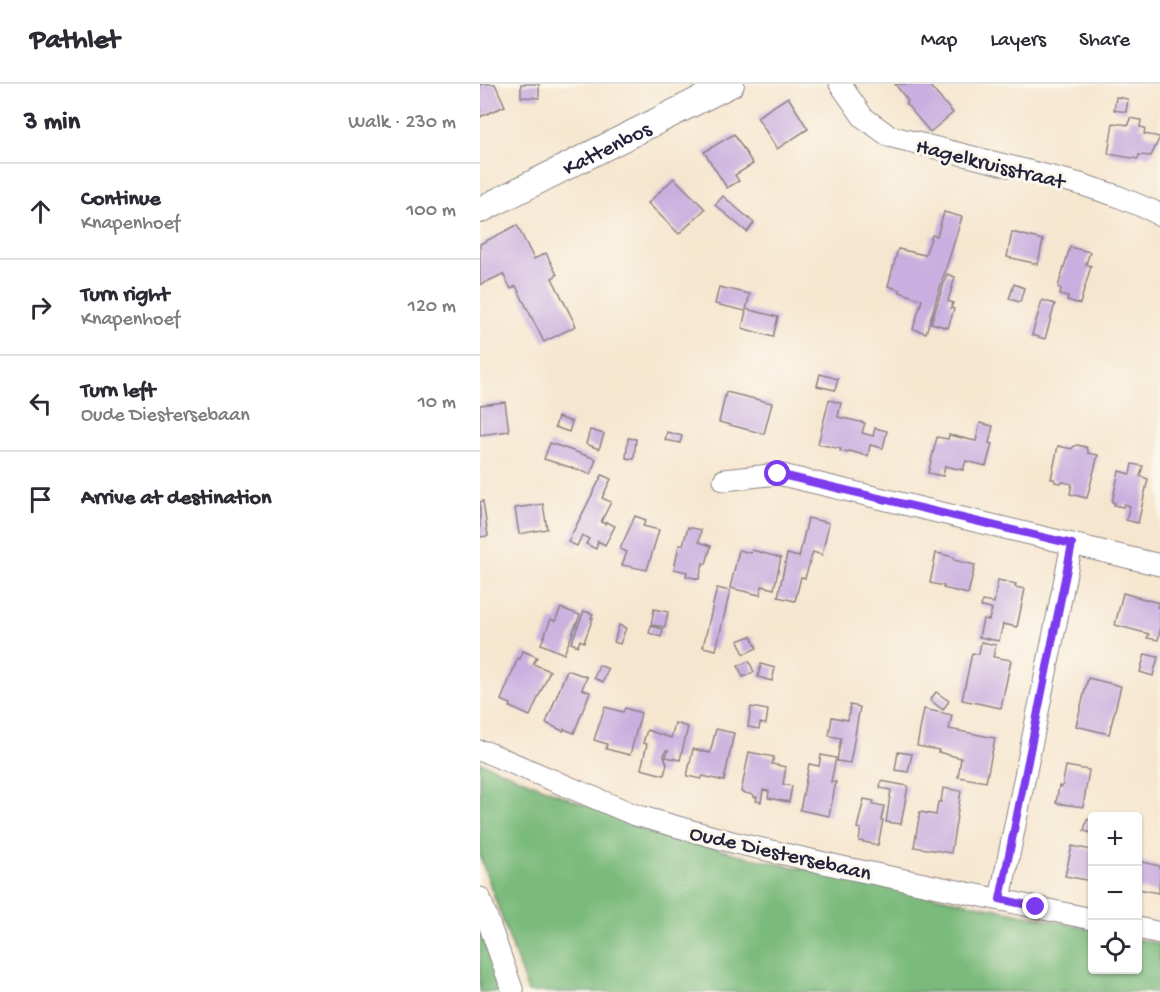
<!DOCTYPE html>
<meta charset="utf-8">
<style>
:root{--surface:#fff;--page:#f7f7f7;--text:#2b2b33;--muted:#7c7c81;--line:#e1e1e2}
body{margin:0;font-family:"Gochi Hand",sans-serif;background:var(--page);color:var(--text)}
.controls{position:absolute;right:18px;bottom:18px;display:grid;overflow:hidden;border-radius:6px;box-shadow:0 2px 4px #0004}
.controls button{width:54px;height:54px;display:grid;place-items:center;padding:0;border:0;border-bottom:2px solid var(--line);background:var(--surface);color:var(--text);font:30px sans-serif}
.stop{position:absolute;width:18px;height:18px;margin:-14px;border:4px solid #7c3aed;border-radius:50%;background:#fff}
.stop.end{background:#7c3aed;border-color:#fff;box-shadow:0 2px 6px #0008}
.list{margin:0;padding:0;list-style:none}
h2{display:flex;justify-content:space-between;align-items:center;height:78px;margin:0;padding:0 24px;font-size:26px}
h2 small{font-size:20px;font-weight:400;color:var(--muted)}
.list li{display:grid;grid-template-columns:39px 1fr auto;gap:18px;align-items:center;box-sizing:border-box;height:96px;padding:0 24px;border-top:2px solid var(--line)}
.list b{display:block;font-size:22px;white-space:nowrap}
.list p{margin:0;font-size:20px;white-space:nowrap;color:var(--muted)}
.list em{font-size:20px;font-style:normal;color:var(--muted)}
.icon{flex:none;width:33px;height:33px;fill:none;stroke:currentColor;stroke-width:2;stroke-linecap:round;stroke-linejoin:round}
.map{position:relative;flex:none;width:680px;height:908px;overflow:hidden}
header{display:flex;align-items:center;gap:36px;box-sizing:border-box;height:84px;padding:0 30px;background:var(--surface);border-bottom:2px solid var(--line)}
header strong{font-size:28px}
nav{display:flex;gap:33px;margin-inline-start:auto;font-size:21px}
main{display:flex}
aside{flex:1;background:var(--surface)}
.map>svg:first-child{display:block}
</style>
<header>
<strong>Pathlet</strong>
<nav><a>Map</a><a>Layers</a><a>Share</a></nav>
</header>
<main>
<aside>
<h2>3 min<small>Walk · 230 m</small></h2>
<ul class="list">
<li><svg class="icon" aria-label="ahead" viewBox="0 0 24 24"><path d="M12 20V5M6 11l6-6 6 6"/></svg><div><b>Continue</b><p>Knapenhoef</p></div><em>100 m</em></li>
<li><svg class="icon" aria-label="right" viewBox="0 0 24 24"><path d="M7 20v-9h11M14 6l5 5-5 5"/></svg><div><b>Turn right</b><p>Knapenhoef</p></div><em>120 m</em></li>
<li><svg class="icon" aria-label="left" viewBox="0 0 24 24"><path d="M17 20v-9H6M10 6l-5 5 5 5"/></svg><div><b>Turn left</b><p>Oude Diestersebaan</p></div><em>10 m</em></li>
<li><svg class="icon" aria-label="arrive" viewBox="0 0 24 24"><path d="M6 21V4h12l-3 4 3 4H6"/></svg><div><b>Arrive at destination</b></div></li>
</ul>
</aside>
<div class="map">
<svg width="680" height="908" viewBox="0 0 680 908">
<rect width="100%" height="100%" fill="#fbf7ec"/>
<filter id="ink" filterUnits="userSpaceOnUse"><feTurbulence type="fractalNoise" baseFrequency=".0167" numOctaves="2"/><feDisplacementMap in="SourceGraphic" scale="12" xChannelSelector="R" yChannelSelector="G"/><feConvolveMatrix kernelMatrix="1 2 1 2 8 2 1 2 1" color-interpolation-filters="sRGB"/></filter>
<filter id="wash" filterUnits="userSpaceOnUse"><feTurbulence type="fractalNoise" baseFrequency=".008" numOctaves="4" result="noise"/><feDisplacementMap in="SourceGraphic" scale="24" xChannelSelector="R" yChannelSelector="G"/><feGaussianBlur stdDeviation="1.35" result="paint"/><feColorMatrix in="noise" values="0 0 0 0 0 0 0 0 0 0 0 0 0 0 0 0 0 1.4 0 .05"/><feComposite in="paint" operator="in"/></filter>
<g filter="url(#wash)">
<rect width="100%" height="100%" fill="#f6e6cf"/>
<!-- forest -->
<g fill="#7aba7b" stroke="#4e6e5b" stroke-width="1.5">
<path d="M0,678l156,64 115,32 341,71v41h46v-31l22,5v48h-632l-48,-136z"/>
<path d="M0,844l22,64h-22z"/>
</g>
<g id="blocks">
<!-- building -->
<g fill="#c9aedf">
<path d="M0,0h15l10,22 -25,11z"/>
<path d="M41,0h18v14l-18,-1z"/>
<path d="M415,0h33l25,29 -23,19 -24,-28 2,-3z"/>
<path d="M308,13l20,32 -31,20 -20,-32z"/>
<path d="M636,13l12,2 -2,13 -12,-2z"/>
<path d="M650,34l11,2 -1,7 5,1 -1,6 16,3 -9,19 -12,-1 -1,4 -30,-5 5,-31 16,2z"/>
<path d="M254,50l19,30 -18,11 4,6 -12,7 -23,-36z"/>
<path d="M194,94l31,31 -26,25 -31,-31z"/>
<path d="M243,112l31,27 -7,9 -32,-27z"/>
<path d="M464,128l18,5 -36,116 -13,-4 9,-29 -22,-8v-2l-12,-4 10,-37 27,6 7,-20 5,1z"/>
<path d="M37,141l17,34 12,-6 11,22 -5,3 24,48 -32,16 -28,-56 -5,3 -8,-15 -23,11v-41z"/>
<path d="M532,148l31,8 -5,24 -31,-7z"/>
<path d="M590,163l20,5 -4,12 5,2 -11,38 -13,-4 1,-3 -8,-2 1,-6 -3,-2z"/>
<path d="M467,190l8,3 -7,24 5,2 -2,5 3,1 -6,19 -17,-5z"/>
<path d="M534,200l10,4 -4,14 -11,-3z"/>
<path d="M239,203l31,7 -4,15 32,8 -5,20 -31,-9 4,-17 -31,-7z"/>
<path d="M562,216l13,4 -10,35 -13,-4z"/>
<path d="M340,290l18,5 -3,11 -18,-4z"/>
<path d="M246,308l46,11 -8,31 -45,-12z"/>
<path d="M349,316l12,3 -3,14 27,6 -3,10 11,3 2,-8 12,3 -4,17 -13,-3 -2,11 -19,-5 -1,2 -8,-2 1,-2 -23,-5z"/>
<path d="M25,318l4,29 -29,4v-30z"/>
<path d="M78,333l14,5 -3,10 -14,-5z"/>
<path d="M500,339l13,3 -4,17 3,1 -6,22 -20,-5 -3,9 -18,-4 -2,10 -15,-3 9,-36 11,2 1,-4 27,6z"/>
<path d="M110,346l14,4 -5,15 -13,-5z"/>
<path d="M187,348l15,4 -2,7 -15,-3z"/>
<path d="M148,354l8,1 -2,20 -8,-1z"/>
<path d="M70,359l46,16 -5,15 -47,-15z"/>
<path d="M597,361l9,2 2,3v3l10,2 -11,43 -17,-4 2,-10 -9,-2 -3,1 -5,-1 -1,-3h-3l7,-33 14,3 1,-2z"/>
<path d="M652,380l11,2 -3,10 8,3 -10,44 -12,-3 4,-14 -6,-2 -1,3 -9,-2 1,-2 -3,-1 7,-31 11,3z"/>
<path d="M122,391l9,4 -9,19 9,4 -10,20 4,2 1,-2 9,4 -10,19 -7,-4 -2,8 -10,-5 3,-5 -7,-4 -5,11 -9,-4z"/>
<path d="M3,417l5,35 -8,1v-35z"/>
<path d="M63,420l4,25 -28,5 -4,-26z"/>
<path d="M155,432l11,4 -3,6 16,4 -12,40 -25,-5 5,-13 -7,-3z"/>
<path d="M328,434l21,5 -7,32 -9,-3 -8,26 -4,-1 -6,24 -17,-4 9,-43 12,3z"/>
<path d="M208,443l13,3 -2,12 12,4 -5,18 -3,-1 -4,16 -13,-3 1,-4 -13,-3 5,-24h4z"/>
<path d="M259,466l12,3 1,-3 29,8 -7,31 -12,-3 -2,9 -30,-7z"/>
<path d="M456,469l18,4v3l21,5 -7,29 -25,-6 1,-2 -14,-3z"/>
<path d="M518,496l18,4 -1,3 10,2 -8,38 -14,-3 -4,17 -20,-4 4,-18 6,1 3,-11 -11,-2 1,-6 12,2z"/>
<path d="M237,504l13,3 -14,59 -13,-3z"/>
<path d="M643,509l36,10 -2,4 3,1v24l-2,8 -11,-2 2,-4 -34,-9z"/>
<path d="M81,524l19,7 -16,39 -23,-10 10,-25 4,2z"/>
<path d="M174,525l14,3 -3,15 -14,-2z"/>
<path d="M104,527l9,3 -2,4h2l-9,24 -4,-2 -2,6 -7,-3z"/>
<path d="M139,541l7,3 -6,16 -6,-2z"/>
<path d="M171,542l12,3 -2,8 -12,-4z"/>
<path d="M271,552l6,12 -13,6 -6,-13z"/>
<path d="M501,558l15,3 -3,12 18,3 -10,48 -39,-8 10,-47 7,1z"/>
<path d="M43,567l14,6 -4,7 17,7 -20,45 -20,-9 1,-3 -10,-4 17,-42 2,1z"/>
<path d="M665,570l13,3 -5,19 -13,-4z"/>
<path d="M269,577l5,11 -11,5 -5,-11z"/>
<path d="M281,580l14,4 -3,13 -14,-4z"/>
<path d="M119,581l9,4 -5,13 -9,-4z"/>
<path d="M87,586l20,7 -5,12 8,3 -16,41 -10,-4 -1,2 -17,-8z"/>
<path d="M608,594l33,8 -12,48 -33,-8z"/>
<path d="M456,608l13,9 -6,9 -13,-10z"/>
<path d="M370,621l10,2 -10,56 -13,-2 4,-23 -12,-2 3,-19 16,3z"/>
<path d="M125,623l18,5 2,-4 16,5 -11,42 -24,-6 1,-5 -13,-4z"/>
<path d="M271,623l17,3 -2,14 -6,-1 -1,6 -11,-2z"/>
<path d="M444,625l28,6 -3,14 46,9 -9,44 -28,-5 3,-19 -23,-6 1,-2 -22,-4z"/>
<path d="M195,639l13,4 -8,33 -14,-3 2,-7h-2l-2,6 3,8 -3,11 -23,-6 6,-25 -4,-1 4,-13 24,8z"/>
<path d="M236,645l18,4 -10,48 -21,-5 -2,3 -14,-3 6,-27 17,4z"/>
<path d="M269,668l25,5 -2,7 14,3 -3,17 9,2 -3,16 -21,-4 1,-7 -6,-1 -2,12 -5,-1 1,-4h-3v-2l-13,-3z"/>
<path d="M418,668l14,2 -4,18 -13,-2z"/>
<path d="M341,671l15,3 -5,24h5l-7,34 -29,-6 9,-46 10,2z"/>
<path d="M586,682l23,4 -6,37 -27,-4 3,-17 3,1z"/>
<path d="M401,697l27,5 -7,38 -15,-2 5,-32 -11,-2z"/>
<path d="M463,704l18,3 -10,62 -37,-6 6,-35 16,3 2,-13h3z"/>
<path d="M384,715l10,2 -1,3 11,2 -3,14h2l-5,25 -19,-4 2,-12 -4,-1z"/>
<path d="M607,735l5,2v12l-8,-2z"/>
<path d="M592,762l20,4v31l-27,-5z"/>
<path d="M658,777l22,5 -1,27 -21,-4z"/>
</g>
</g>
</g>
<g filter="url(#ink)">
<use href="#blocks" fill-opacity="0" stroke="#8c8485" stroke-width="1.5"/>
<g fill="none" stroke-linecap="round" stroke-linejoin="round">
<defs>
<g id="minor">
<path d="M360,0l23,33 26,19 191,48 37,12 36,15 7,5"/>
<path d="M244,396l54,-6 382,91"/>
<path d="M0,667l6,1 149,63 101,28 106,24 250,52"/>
<path d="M0,814l33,94"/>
<path d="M520,815l72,-355"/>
<path d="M658,844l22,5"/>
</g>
<g id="major">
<path id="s1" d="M0,126l251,-126"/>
</g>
</defs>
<!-- minor casing -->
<use href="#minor" stroke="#8c8485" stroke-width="23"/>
<!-- major casing -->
<use href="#major" stroke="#8c8485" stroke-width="28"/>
<!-- minor -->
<use href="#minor" stroke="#fff" stroke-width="21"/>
<!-- major -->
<use href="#major" stroke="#fff" stroke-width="26"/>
</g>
</g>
<g fill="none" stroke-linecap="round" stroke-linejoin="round" filter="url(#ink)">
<!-- route -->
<path stroke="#7c3aed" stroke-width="8" d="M298,390l294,70 -72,355 36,8"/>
</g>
<g text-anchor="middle" stroke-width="6" stroke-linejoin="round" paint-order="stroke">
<!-- street labels -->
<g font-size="22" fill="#22223b" stroke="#fbf7ec">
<text dy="8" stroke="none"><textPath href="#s1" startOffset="141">Kattenbos</textPath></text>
<text transform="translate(511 78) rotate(14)" y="8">Hagelkruisstraat</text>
<text transform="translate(301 767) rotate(13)" y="8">Oude Diestersebaan</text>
</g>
</g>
</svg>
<div class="controls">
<button>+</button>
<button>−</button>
<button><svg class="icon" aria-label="locate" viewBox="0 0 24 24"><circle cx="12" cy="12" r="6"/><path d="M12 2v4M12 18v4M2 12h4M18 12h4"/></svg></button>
</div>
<div class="stop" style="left:298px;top:390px"></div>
<div class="stop end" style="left:556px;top:823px"></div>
</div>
</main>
